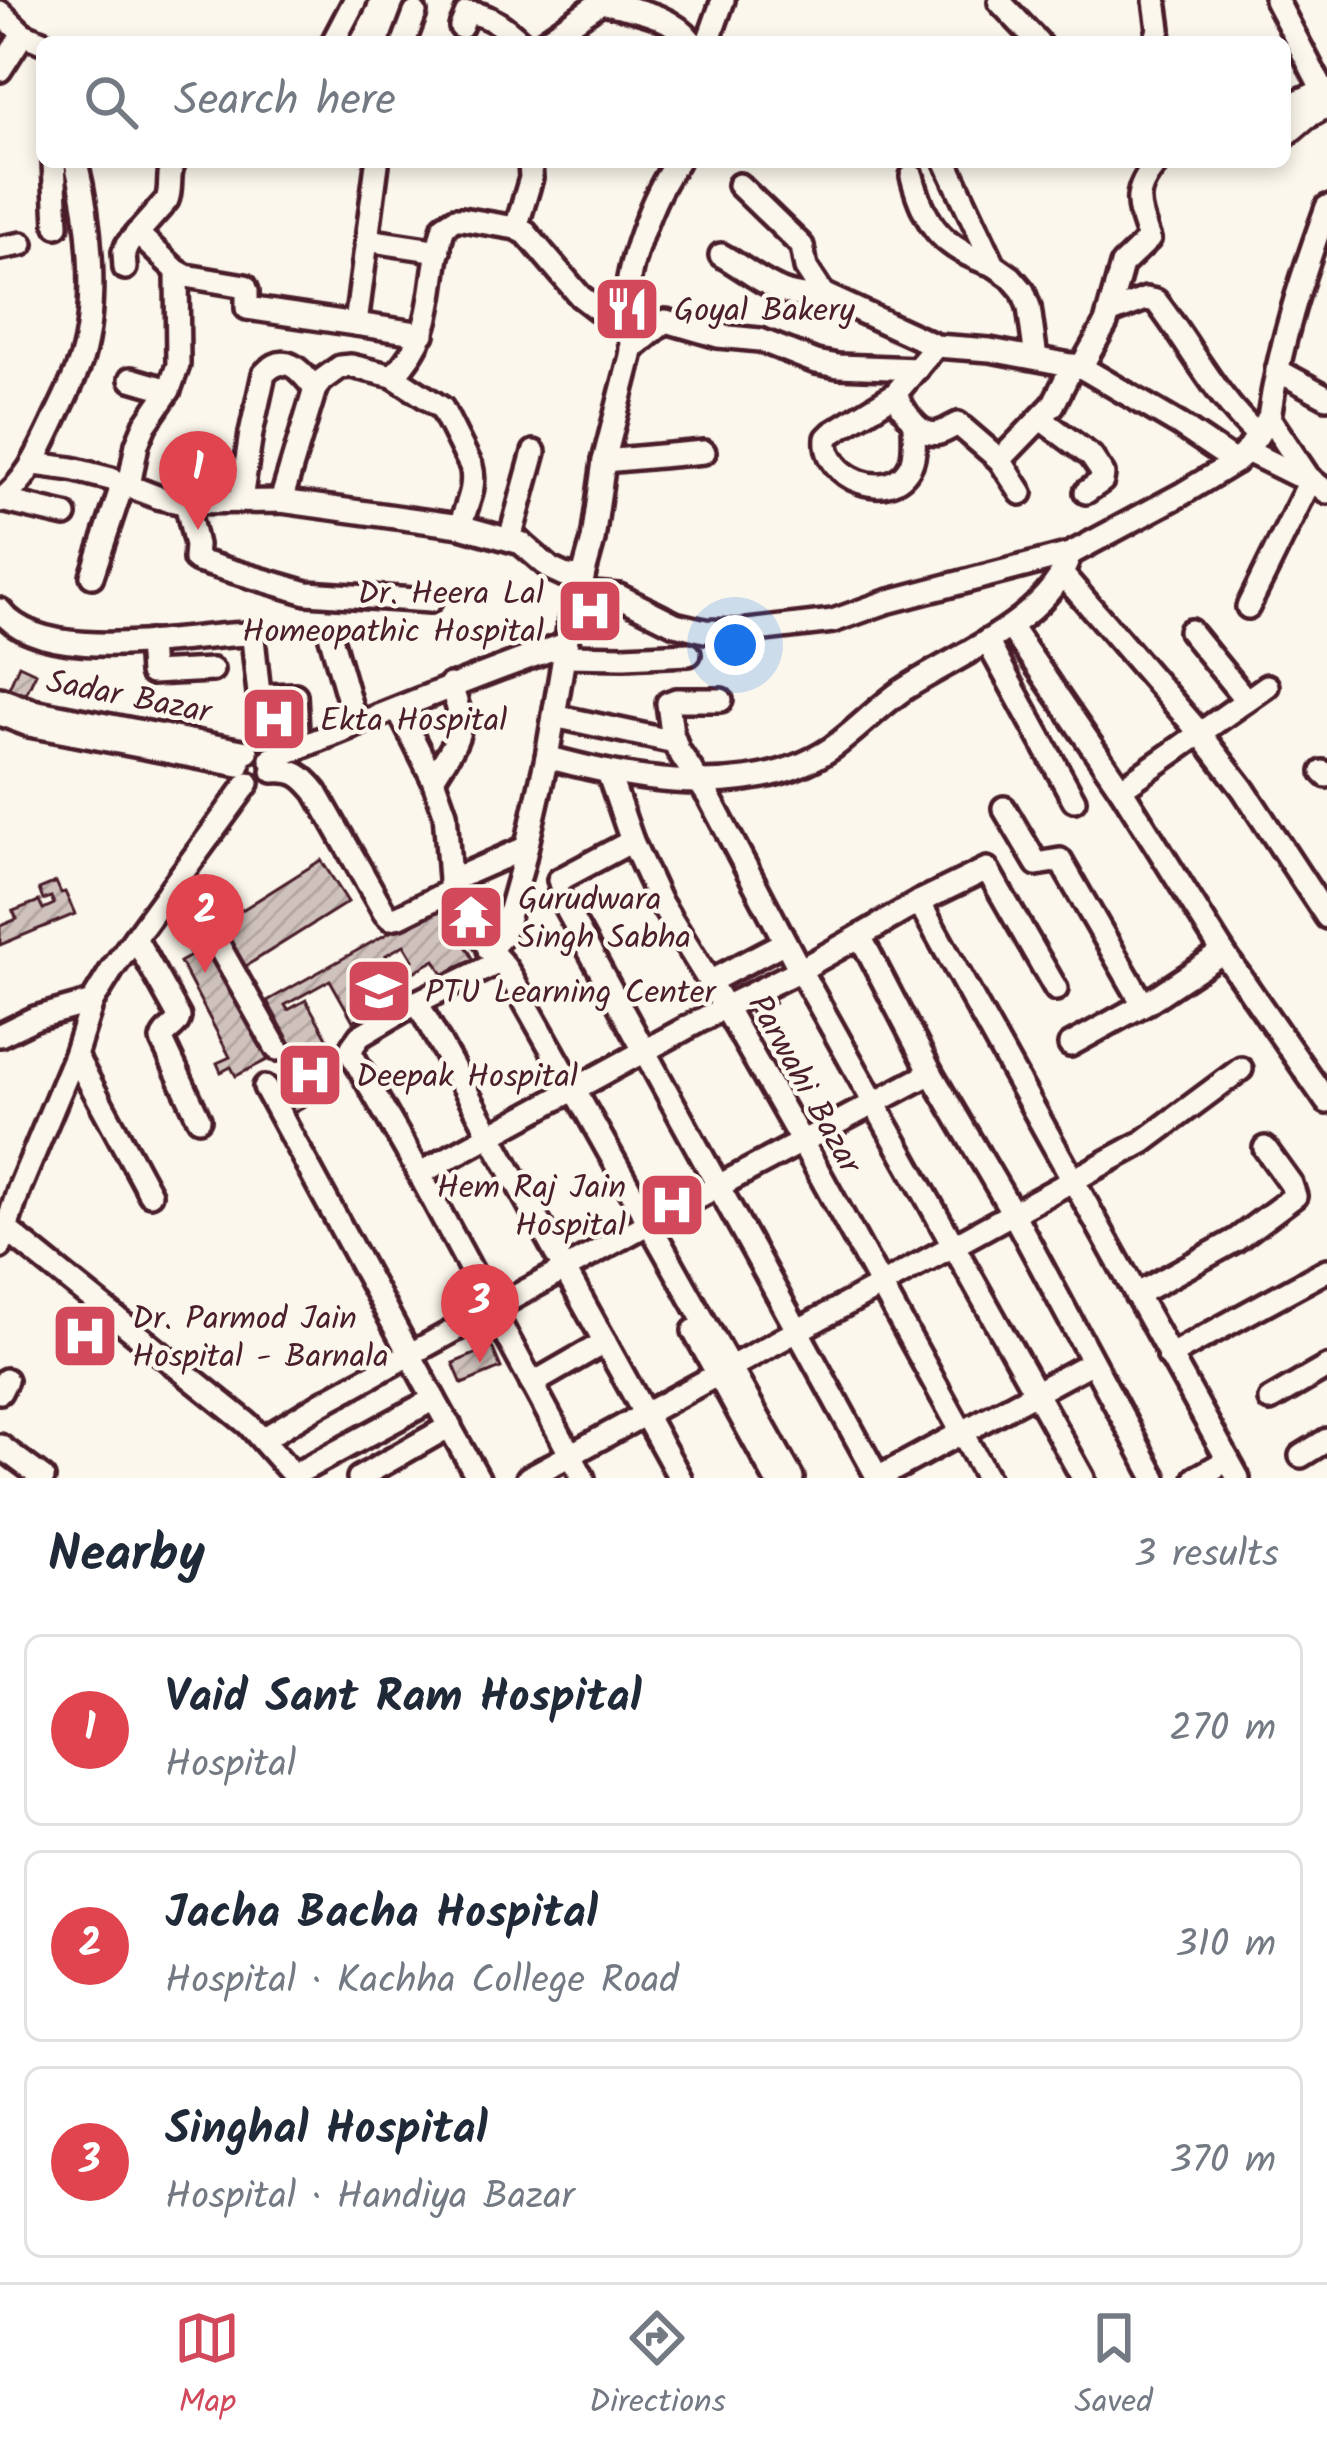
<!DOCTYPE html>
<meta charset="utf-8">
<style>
:root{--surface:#fff;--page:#f6f6f7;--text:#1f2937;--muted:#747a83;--line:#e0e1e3;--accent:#d1495b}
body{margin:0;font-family:Kalam,sans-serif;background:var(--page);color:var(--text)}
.you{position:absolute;left:735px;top:645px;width:42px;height:42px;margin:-30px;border:9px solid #fff;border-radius:50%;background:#1a73e8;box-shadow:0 0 0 18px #1a73e833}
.badge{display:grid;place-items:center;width:78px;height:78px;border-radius:50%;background:var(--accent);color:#fff;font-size:39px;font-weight:700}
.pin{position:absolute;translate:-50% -99px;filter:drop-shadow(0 3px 6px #0008)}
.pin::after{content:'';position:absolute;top:63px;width:42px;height:36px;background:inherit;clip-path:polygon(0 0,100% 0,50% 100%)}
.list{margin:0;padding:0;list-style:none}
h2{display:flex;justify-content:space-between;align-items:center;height:156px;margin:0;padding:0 48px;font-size:51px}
h2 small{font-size:39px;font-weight:400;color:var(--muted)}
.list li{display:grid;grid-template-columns:78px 1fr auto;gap:36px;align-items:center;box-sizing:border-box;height:192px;margin:0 24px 24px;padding:0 24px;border:3px solid var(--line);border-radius:18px}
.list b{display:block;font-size:45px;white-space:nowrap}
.list p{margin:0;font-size:39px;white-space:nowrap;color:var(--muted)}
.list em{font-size:39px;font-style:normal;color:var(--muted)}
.icon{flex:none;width:66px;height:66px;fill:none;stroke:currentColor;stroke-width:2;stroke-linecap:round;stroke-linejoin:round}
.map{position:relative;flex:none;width:1327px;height:1478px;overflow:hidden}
.search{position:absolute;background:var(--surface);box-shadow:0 6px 18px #0003;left:36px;right:36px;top:36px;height:132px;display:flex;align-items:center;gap:30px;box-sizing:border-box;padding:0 42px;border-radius:18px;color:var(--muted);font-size:45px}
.sheet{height:804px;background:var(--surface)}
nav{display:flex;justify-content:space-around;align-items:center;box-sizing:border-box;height:168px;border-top:3px solid var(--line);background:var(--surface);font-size:33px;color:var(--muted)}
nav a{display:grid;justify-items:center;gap:6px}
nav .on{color:var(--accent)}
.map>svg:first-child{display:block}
</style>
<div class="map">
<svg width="1327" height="1478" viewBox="0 0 1327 1478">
<defs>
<pattern id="building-hatch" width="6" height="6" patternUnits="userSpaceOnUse" patternTransform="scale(3)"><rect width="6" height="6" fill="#cfc2bc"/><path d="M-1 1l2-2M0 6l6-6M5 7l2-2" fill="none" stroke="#b3a6a2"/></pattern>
</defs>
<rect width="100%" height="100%" fill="#fbf7ec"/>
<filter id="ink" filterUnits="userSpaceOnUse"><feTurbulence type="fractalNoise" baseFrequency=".00833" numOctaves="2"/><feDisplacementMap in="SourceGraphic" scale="24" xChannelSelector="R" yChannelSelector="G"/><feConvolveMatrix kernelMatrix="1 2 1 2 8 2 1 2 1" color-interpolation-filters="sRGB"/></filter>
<g filter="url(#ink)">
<!-- building -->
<g fill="url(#building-hatch)" stroke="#4a1f2b" stroke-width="3" fill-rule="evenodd">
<path d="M581,599h21v26h-29z"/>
<path d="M19,665l17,8 -12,25 -16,-8z"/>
<path d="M282,696l2,41 -15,1 -2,-41z"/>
<path d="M321,860l27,42 -110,69 -26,-42z"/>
<path d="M56,882l5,11 4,-1 10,22 -75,31v-19l17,-7 -4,-8 26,-10 4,8 11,-5 -3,-7 -8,3 -4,-11z"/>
<path d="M442,903l38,68 -30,16 -15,-27 -43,24 7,12 -46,25 -23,-41 -45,25 3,5 18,-10 24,43 -30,17 -33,-59zM404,945l9,15 -18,10 -9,-15z"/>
<path d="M214,945l59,112 -37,19 -5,-9 -10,5 -4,-9 13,-6 -50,-95 11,-6 -3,-6 9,-4 3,6z"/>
<path d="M770,992l5,11 -23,12 -6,-12z"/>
<path d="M329,1057l9,17 -37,20 6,11 -13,7 -15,-29z"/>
<path d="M82,1318l17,11 -14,23 -18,-11z"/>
<path d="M492,1347l9,21 -39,16 -9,-21z"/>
</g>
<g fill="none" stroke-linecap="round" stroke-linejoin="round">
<defs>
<g id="minor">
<path d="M1276,0l51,98"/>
<path d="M602,2c32,8 69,12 90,40"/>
<path d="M1000,2l38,40"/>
<path d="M0,12l23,22"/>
<path d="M461,27l6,-14c20,-1 40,16 54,29"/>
<path d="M333,42l22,-42"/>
<path d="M404,42l11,-29"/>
<path d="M543,42l61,-42"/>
<path d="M708,42l15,-42"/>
<path d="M1155,42l4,-13 -4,-29"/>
<path d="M0,70l23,-36 19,8"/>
<path d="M1285,107l38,-17"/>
<path d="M1285,136l21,-18 21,-12"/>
<path d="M54,162l3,64"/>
<path d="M946,162l48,103 17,12 12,14 6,16 7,51"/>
<path d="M912,176c13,51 32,73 82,89"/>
<path d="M739,185l63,61 4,22 17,26"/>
<path d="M1327,207c-25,69 -48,139 -58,211l40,60 18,14"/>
<path d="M516,228l10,5 54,63 17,13 31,9"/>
<path d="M137,233l40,38 9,5 59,10 2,5v17l176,26"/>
<path d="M367,240l72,11"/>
<path d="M0,248l22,-4"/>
<path d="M721,255c33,18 62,49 102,39l113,52 54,4 91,17 99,58 55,37"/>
<path d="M125,268l-1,-16 3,-7 40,-45c5,-12 0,-27 7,-38"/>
<path d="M1109,313l37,-14 10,2c35,45 60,97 102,134"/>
<path d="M356,324l21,-160"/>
<path d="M631,350l35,-29 52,15 42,4 56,22 22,4 79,3"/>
<path d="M1081,367l25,-44 16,-58 27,-26c-12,-34 -18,-47 9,-77"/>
<path d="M1277,370l50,27"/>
<path d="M393,376l49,32 29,58c6,21 -5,40 -11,60"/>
<path d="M131,379l38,11"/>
<path d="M895,394c9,15 22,44 44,39 7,-2 12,-6 19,-9l42,36 53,-55 20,-40"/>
<path d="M1041,419l50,37 12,18 -1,7 -16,11"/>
<path d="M914,424c0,12 2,28 -3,40 -20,43 -88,13 -84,-26l5,-5 63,-39 41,-48"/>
<path d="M1247,451l49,24 13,3"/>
<path d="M1000,460l21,33"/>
<path d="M604,461l100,-9"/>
<path d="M35,464l37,5 39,10 46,18 22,5 102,-1 179,25 61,17 30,26 13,6 19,3"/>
<path d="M129,486l8,-42 8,-19 24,-35 9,-25 -1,-94"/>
<path d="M1,500l64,15"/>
<path d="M241,500l10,-67 13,-59c22,-23 36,-4 51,15"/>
<path d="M0,501c27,-21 37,-45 52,-76 10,-22 22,-44 30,-68 16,-56 8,-139 -6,-195"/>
<path d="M281,501l34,-112 7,-9 18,-13 11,-1 42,10c48,-48 33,-91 51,-150l11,-7h7l54,9 15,-50 -1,-16"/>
<path d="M186,502l10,43 -1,14 3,2 109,32 123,8"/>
<path d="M510,539l24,-87"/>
<path d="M1063,575l136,157 44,57 84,128"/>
<path d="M92,576l31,-93"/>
<path d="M580,593l39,3 56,28 30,7 34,1 94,-11 53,-19 184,-48 112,-60 53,-32 12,-11 22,-33"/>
<path d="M1248,607l63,-128"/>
<path d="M0,610c43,57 183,26 247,24l6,4 6,56 5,2 31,-1 3,54"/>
<path d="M1011,628l110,161 102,163 104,150"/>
<path d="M1190,631l56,69"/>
<path d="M330,634l26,91"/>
<path d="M987,641l87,159"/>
<path d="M149,642l2,31 61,-3"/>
<path d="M564,656l60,1 65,-3"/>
<path d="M0,699l33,12 214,41"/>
<path d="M721,700h-45l-8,3 4,30 6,17 31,47 91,173 283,508"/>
<path d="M398,709l35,70 12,34 6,80"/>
<path d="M0,714l29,11 210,40"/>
<path d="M554,716l121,26"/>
<path d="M547,757c65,18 132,31 199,22 30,-4 61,-14 86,-31 25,-18 46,-41 71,-58 54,-35 148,-71 167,-136"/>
<path d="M271,759c98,-39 195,-80 295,-115"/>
<path d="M273,771c22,-2 30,5 43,21l68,120 6,6 10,-2 46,-23c22,7 29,35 42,53 5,9 13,15 19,24l285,508"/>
<path d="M608,772l24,69 27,59 66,107 77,135 185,336"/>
<path d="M1323,772l4,4"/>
<path d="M433,779c24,-40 37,-48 17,-94"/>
<path d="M1121,789l146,-103"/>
<path d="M1004,808l33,56 23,-4 83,144"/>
<path d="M559,880l73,-39"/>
<path d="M450,881l75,-33"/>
<path d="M172,887l21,37c6,6 14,4 20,12l64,113"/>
<path d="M559,895l319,583 214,-116"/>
<path d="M919,902l319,576"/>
<path d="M135,938l44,79c-2,11 -15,13 -17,23l37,79"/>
<path d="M489,950l13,-14 4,-12 16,-57 25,-110 22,-130 24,-87 11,-79 27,-105c1,-17 -3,-32 -4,-48 -3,-39 27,-116 50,-146"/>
<path d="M493,965l-76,37 -57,34 -8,11v8l54,94 177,329"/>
<path d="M709,982l76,-40"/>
<path d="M1056,989l-69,-120 -68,33 -59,34 71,137 83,142 141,263"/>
<path d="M417,1002l263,476"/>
<path d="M0,1035l35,-17 57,-16"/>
<path d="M1070,1045l78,-43 75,-50"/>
<path d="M75,1055l75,139"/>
<path d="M265,1087l169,312"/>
<path d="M419,1174l306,-167 75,-37 60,-34"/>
<path d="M7,1230l241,194 48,54"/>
<path d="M0,1247l19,-58 56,-134 17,-53 21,-34 135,-185"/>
<path d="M1136,1295l100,-55 59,-44 -4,-12 -26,-36"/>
<path d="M694,1331l81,147"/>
<path d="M1169,1356l158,-86"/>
<path d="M532,1384l73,-42"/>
<path d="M0,1392l6,-12"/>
<path d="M1270,1400l57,-33"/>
<path d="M263,1439l59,-36 327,-180 282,-150"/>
<path d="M0,1446l43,32"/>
<path d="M1301,1456l26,-16"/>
<path d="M294,1475l140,-76 44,79"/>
<path d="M359,1478l91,-52"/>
<path d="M528,1478l615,-336 98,-73"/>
<path d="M1196,1478l32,-18"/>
</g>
</defs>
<!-- minor casing -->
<use href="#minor" stroke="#4a1f2b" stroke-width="30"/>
<!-- minor -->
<use href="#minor" stroke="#fbf7ec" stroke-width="21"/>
</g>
</g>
<!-- icons -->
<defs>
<symbol id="restaurant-square" viewBox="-11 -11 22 22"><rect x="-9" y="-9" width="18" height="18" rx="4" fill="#d1495b" stroke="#fbf7ec"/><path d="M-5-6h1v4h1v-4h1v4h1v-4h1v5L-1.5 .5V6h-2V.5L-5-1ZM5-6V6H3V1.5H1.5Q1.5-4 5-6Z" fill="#fff"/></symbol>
<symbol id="hospital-square" viewBox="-11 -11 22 22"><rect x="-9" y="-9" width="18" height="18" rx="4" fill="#d1495b" stroke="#fbf7ec"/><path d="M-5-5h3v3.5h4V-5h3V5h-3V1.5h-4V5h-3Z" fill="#fff"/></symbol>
<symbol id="temple-square" viewBox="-11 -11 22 22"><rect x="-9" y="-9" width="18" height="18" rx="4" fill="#d1495b" stroke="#fbf7ec"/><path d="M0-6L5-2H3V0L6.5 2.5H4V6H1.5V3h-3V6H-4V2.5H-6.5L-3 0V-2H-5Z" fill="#fff"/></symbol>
<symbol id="school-square" viewBox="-11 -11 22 22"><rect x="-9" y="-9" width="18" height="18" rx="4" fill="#d1495b" stroke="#fbf7ec"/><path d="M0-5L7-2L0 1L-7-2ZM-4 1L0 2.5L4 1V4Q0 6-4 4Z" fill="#fff"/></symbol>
</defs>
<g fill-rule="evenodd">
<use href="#restaurant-square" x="589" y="271" width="76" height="76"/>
<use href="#hospital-square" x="552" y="573" width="76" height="76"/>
<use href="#hospital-square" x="236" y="681" width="76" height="76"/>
<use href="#temple-square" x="433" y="879" width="76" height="76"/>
<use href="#school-square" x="341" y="953" width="76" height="76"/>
<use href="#hospital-square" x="272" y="1037" width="76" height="76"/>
<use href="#hospital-square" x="634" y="1167" width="76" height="76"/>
<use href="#hospital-square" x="47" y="1298" width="76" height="76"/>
</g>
<g text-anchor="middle" stroke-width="9" stroke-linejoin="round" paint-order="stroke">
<!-- poi labels -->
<g font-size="33" fill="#4a1f2b" stroke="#fbf7ec" text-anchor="start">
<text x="674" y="321">Goyal Bakery</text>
<text x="544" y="604" text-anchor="end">Dr. Heera Lal<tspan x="544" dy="38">Homeopathic Hospital</tspan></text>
<text x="320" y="731">Ekta Hospital</text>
<text x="518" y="910">Gurudwara<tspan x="518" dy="38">Singh Sabha</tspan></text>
<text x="425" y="1003">PTU Learning Center</text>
<text x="356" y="1087">Deepak Hospital</text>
<text x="626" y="1198" text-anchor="end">Hem Raj Jain<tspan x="626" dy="38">Hospital</tspan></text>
<text x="132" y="1329">Dr. Parmod Jain<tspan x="132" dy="38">Hospital - Barnala</tspan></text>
</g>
<!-- street labels -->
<g font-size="33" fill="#4a1f2b" stroke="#fbf7ec">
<text transform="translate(129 695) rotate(11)" y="12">Sadar Bazar</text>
<text transform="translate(806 1083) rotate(61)" y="12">Parwahi Bazar</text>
</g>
</g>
</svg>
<div class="you"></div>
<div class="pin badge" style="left:198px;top:530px;background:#e0444e">1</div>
<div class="pin badge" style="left:205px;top:973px;background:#e0444e">2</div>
<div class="pin badge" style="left:480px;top:1363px;background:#e0444e">3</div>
<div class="search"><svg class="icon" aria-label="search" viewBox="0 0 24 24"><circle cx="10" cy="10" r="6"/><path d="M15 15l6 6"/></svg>Search here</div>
</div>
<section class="sheet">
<h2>Nearby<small>3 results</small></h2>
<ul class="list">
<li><span class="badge" style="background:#e0444e">1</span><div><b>Vaid Sant Ram Hospital</b><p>Hospital</p></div><em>270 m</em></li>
<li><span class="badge" style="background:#e0444e">2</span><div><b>Jacha Bacha Hospital</b><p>Hospital · Kachha College Road</p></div><em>310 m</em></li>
<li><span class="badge" style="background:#e0444e">3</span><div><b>Singhal Hospital</b><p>Hospital · Handiya Bazar</p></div><em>370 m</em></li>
</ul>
</section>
<nav>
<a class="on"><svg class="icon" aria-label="map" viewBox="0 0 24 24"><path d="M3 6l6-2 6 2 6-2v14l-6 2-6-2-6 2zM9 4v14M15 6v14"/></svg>Map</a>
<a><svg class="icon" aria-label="directions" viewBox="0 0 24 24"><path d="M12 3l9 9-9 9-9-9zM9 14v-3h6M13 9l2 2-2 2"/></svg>Directions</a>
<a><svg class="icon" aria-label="saved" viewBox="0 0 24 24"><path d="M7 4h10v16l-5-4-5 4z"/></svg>Saved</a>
</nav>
